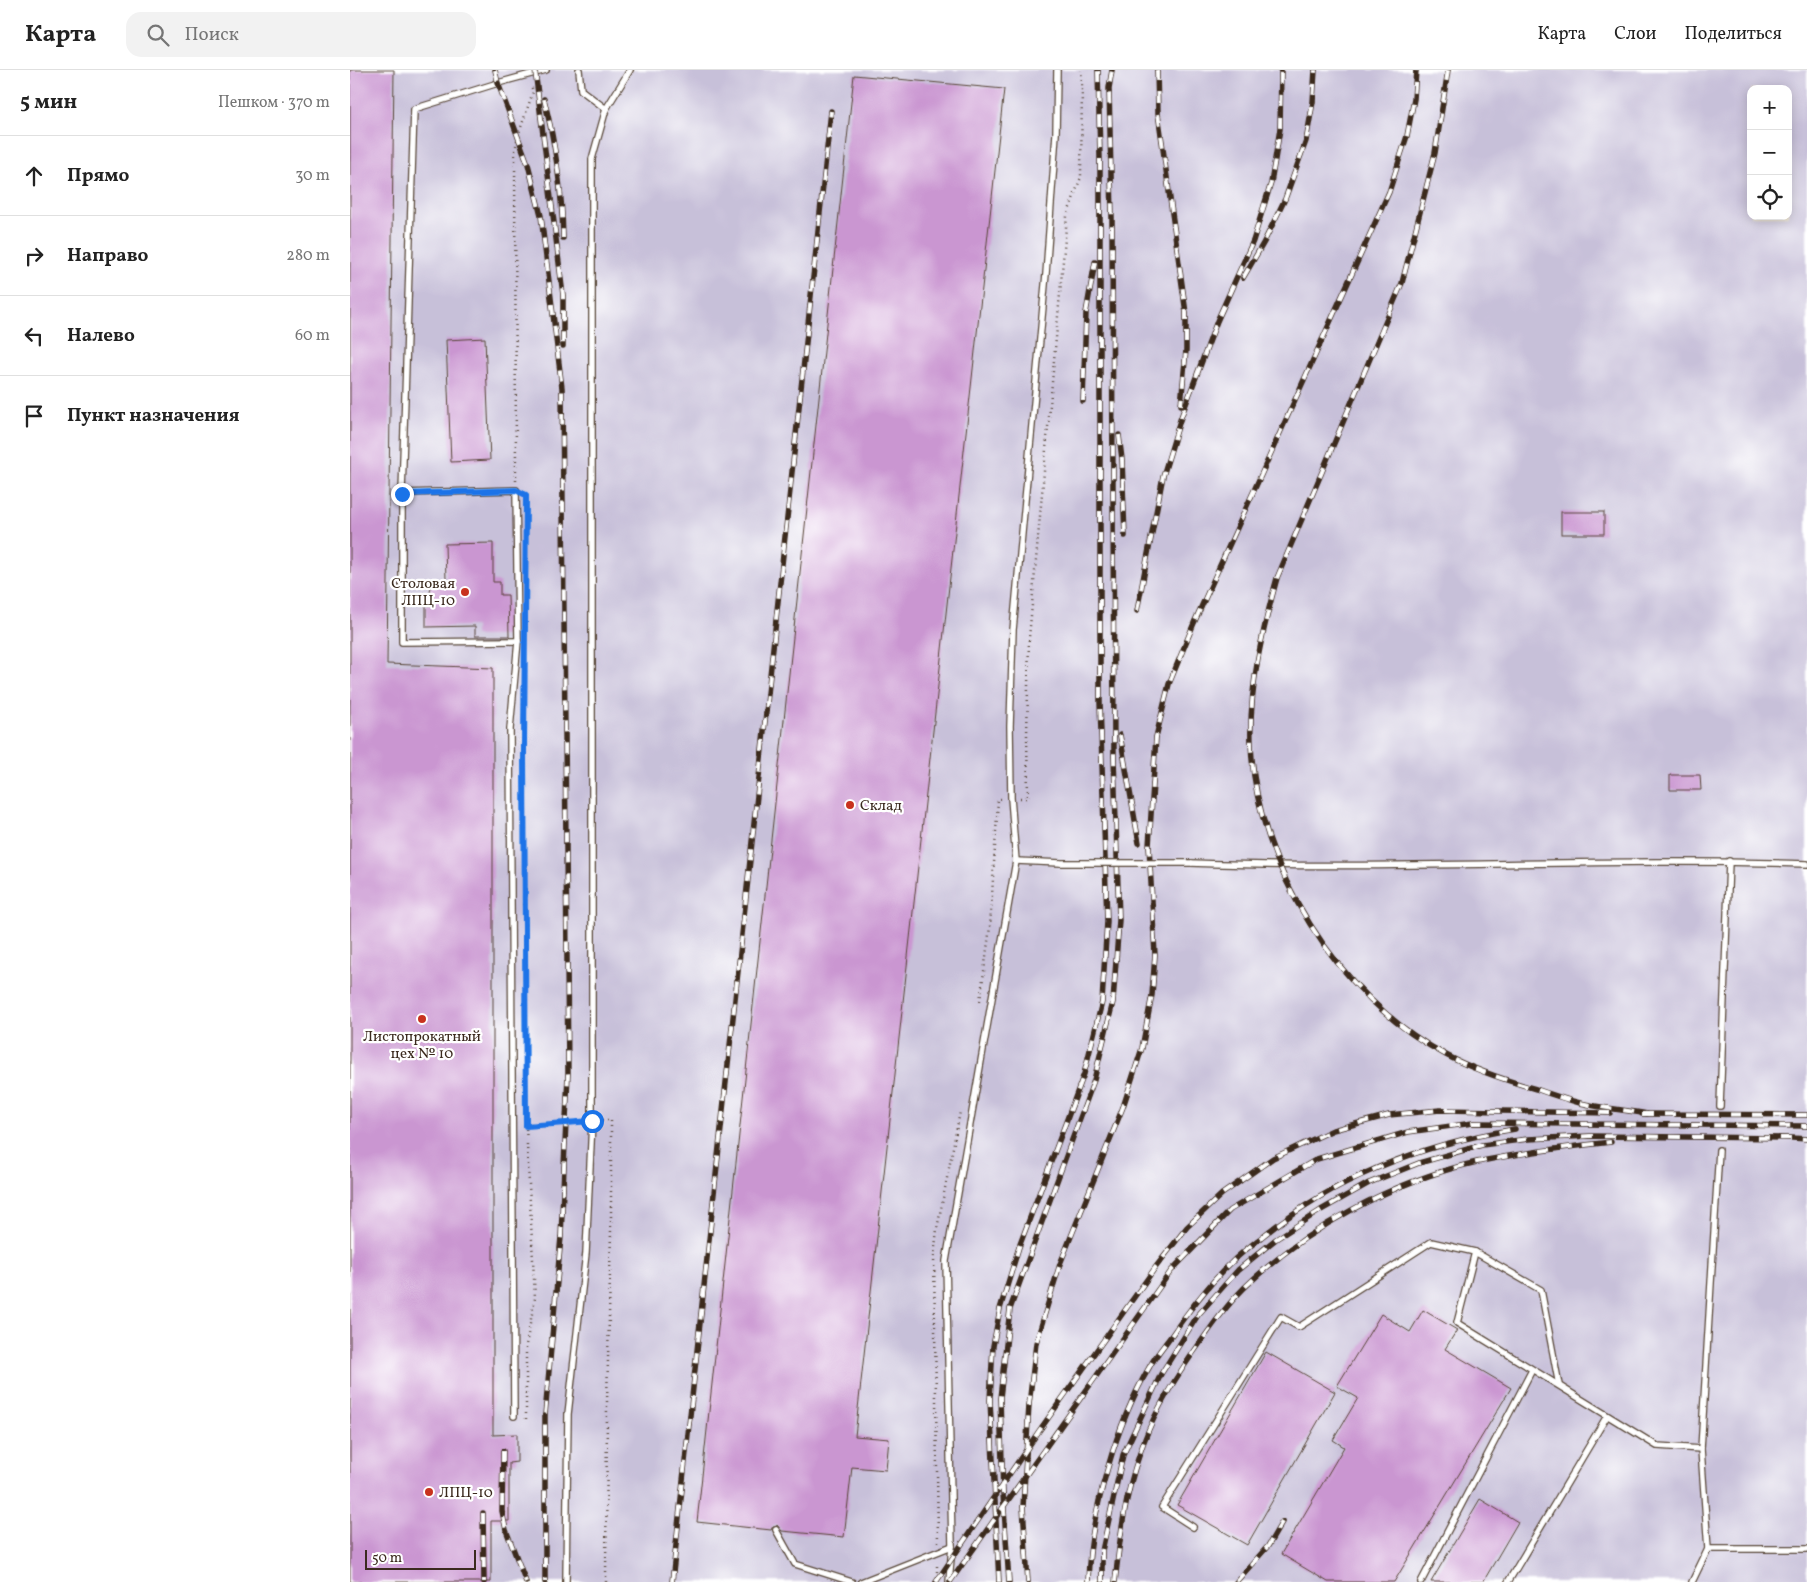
<!DOCTYPE html>
<html lang="ru">
<meta charset="utf-8">
<style>
:root{--surface:#fff;--page:#f2f2f2;--text:#222;--muted:#767676;--line:#e0e0e0}
body{margin:0;font-family:Vollkorn,serif;background:var(--page);color:var(--text)}
.controls{position:absolute;right:15px;top:15px;display:grid;overflow:hidden;border-radius:10px;box-shadow:0 2px 12px #0003}
.controls button{width:45px;height:45px;display:grid;place-items:center;padding:0;border:0;border-bottom:1px solid var(--line);background:var(--surface);color:var(--text);font:25px sans-serif}
.scale{position:absolute;left:15px;bottom:12px;width:111px;box-sizing:border-box;padding-left:5px;border:2px solid #3b2a1e;border-top:0;font-size:14px;line-height:18px;white-space:nowrap;color:#3b2a1e;-webkit-text-stroke:4px #fff;paint-order:stroke}
.stop{position:absolute;width:15px;height:15px;margin:-11px;border:4px solid #1a73e8;border-radius:50%;background:#fff}
.stop.end{background:#1a73e8;border-color:#fff;box-shadow:0 1px 5px #0008}
.list{margin:0;padding:0;list-style:none}
h2{display:flex;justify-content:space-between;align-items:center;height:65px;margin:0;padding:0 20px;font-size:21px}
h2 small{font-size:16px;font-weight:400;color:var(--muted)}
.list li{display:grid;grid-template-columns:32px 1fr auto;gap:15px;align-items:center;box-sizing:border-box;height:80px;padding:0 20px;border-top:1px solid var(--line)}
.list b{display:block;font-size:19px;white-space:nowrap}
.list em{font-size:16px;font-style:normal;color:var(--muted)}
.icon{flex:none;width:28px;height:28px;fill:none;stroke:currentColor;stroke-width:2;stroke-linecap:round;stroke-linejoin:round}
.map{position:relative;flex:none;width:1457px;height:1512px;overflow:hidden}
header{display:flex;align-items:center;gap:30px;box-sizing:border-box;height:70px;padding:0 25px;background:var(--surface);border-bottom:1px solid var(--line)}
header strong{font-size:24px}
nav{display:flex;gap:28px;margin-inline-start:auto;font-size:18px}
.search{width:350px;height:45px;background:var(--page);display:flex;align-items:center;gap:12px;box-sizing:border-box;padding:0 18px;border-radius:15px;color:var(--muted);font-size:19px}
main{display:flex}
aside{flex:1;background:var(--surface)}
.map>svg:first-child{display:block}
</style>
<header>
<strong>Карта</strong>
<div class="search"><svg class="icon" aria-label="search" viewBox="0 0 24 24"><circle cx="10" cy="10" r="6"/><path d="M15 15l6 6"/></svg>Поиск</div>
<nav><a>Карта</a><a>Слои</a><a>Поделиться</a></nav>
</header>
<main>
<aside>
<h2>5 мин<small>Пешком · 370 m</small></h2>
<ul class="list">
<li><svg class="icon" aria-label="ahead" viewBox="0 0 24 24"><path d="M12 20V5M6 11l6-6 6 6"/></svg><div><b>Прямо</b></div><em>30 m</em></li>
<li><svg class="icon" aria-label="right" viewBox="0 0 24 24"><path d="M7 20v-9h11M14 6l5 5-5 5"/></svg><div><b>Направо</b></div><em>280 m</em></li>
<li><svg class="icon" aria-label="left" viewBox="0 0 24 24"><path d="M17 20v-9H6M10 6l-5 5 5 5"/></svg><div><b>Налево</b></div><em>60 m</em></li>
<li><svg class="icon" aria-label="arrive" viewBox="0 0 24 24"><path d="M6 21V4h12l-3 4 3 4H6"/></svg><div><b>Пункт назначения</b></div></li>
</ul>
</aside>
<div class="map">
<svg width="1457" height="1512" viewBox="0 0 1457 1512">
<rect width="100%" height="100%" fill="#fff"/>
<filter id="ink" filterUnits="userSpaceOnUse"><feTurbulence type="fractalNoise" baseFrequency=".02" numOctaves="2"/><feDisplacementMap in="SourceGraphic" scale="10" xChannelSelector="R" yChannelSelector="G"/><feConvolveMatrix kernelMatrix="1 2 1 2 8 2 1 2 1" color-interpolation-filters="sRGB"/></filter>
<filter id="wash" filterUnits="userSpaceOnUse"><feTurbulence type="fractalNoise" baseFrequency=".0096" numOctaves="4" result="noise"/><feDisplacementMap in="SourceGraphic" scale="20" xChannelSelector="R" yChannelSelector="G"/><feGaussianBlur stdDeviation="1.12" result="paint"/><feColorMatrix in="noise" values="0 0 0 0 0 0 0 0 0 0 0 0 0 0 0 0 0 1.4 0 .05"/><feComposite in="paint" operator="in"/></filter>
<g filter="url(#wash)">
<rect width="100%" height="100%" fill="#ede1c1"/>
<!-- industrial -->
<path fill="#c7c0d9" fill-rule="evenodd" d="M0,0h1457v1512h-1457zM1401,19h37v127h-37z"/>
<g id="blocks">
<!-- building -->
<g fill="#ca96d1">
<path d="M0,0h44l-7,594 106,4v767l24,-1v28l-8,1v58h-18v61h-141z"/>
<path d="M504,5l150,14 -149,1347 34,3 -3,31 -34,-3 -8,70 -62,-6 -5,-6 -4,1 -2,4 -74,-8z"/>
<path d="M135,268l5,122 -39,2 -5,-122z"/>
<rect x="1211" y="442" width="43" height="22"/>
<path d="M143,473v39h7v13h8l1,41h-34v-10l-49,1v-22h5l-1,-24h16l-1,-37z"/>
<path d="M1320,705h30l1,15h-31z"/>
<path d="M1073,1240l34,20 -12,19 66,39 -117,194h-66l-47,-28 63,-107 -11,-7 25,-42 -21,-12 44,-72 29,18z"/>
<path d="M916,1282l69,40 -88,153 -70,-40z"/>
<path d="M1130,1429l38,23 -35,60h-52z"/>
</g>
</g>
</g>
<g filter="url(#ink)">
<use href="#blocks" fill-opacity="0" stroke="#564536" stroke-width="1"/>
<g fill="none" stroke-linecap="round" stroke-linejoin="round">
<defs>
<g id="lane">
<path d="M229,0l2,20 25,19"/>
<path d="M52,423v149l116,-1"/>
<path d="M666,791l45,2"/>
<path d="M841,793c205,8 411,-6 616,1"/>
<path d="M1370,1036l9,-245"/>
<path d="M1369,1080l-18,299 7,100h99"/>
<path d="M1125,1182l-18,71 200,123 44,3"/>
<path d="M164,1346l-4,-687 8,-88 -2,-151 -114,3 12,-384 84,-26 48,-13"/>
<path d="M843,1457l-31,-20 119,-190 18,10 132,-85 44,10 66,38 18,95"/>
<path d="M426,1460l19,34 57,18"/>
<path d="M216,1512l2,-168 18,-161 6,-132v-962l14,-50 24,-39"/>
<path d="M511,1512l91,-36"/>
<path d="M599,1512l3,-36 -6,-285 70,-400 -5,-63 -1,-72 3,-96 33,-356 10,-140 1,-64"/>
<path d="M1071,1512l111,-212"/>
<path d="M1158,1512l99,-166"/>
<path d="M1342,1512l16,-33"/>
</g>
</defs>
<!-- lane casing -->
<use href="#lane" stroke="#564536" stroke-width="8"/>
<!-- path -->
<g stroke="#564536" stroke-width="2.5" stroke-dasharray="1 4" stroke-linecap="butt">
<path d="M166,411l-1,-330 3,-15 15,-44 -2,-7"/>
<path d="M174,629l2,427 9,172 -9,47v76"/>
<path d="M670,728h8l-1,-62 2,-98 38,-422 14,-39 1,-93 -1,-14"/>
<path d="M630,931l10,-74 8,-128h4"/>
<path d="M252,1050h9v110l-4,172 -1,180"/>
<path d="M176,1056l56,-4"/>
<path d="M588,1472l-4,-285 3,-28 23,-117"/>
<path d="M587,1512v-19"/>
</g>
<!-- lane -->
<use href="#lane" stroke="#fff" stroke-width="5.5"/>
<defs>
<g id="rail">
<path d="M145,0l3,13 30,81 13,52 21,172 6,686 -7,163 -16,178v167"/>
<path d="M185,0l28,225v51"/>
<path d="M807,0l1,43 28,200v37l-5,55"/>
<path d="M1098,0l-13,83 -33,130 -125,295c-15,55 -28,109 -26,166 5,122 87,254 195,311 28,15 59,25 90,34 14,5 29,10 44,14 22,5 45,7 67,11"/>
<path d="M194,29c12,47 18,91 19,139"/>
<path d="M893,208l21,-36 21,-43 21,-58 7,-39 2,-32"/>
<path d="M733,331l3,-88 9,-51"/>
<path d="M769,365l3,24 3,77"/>
<path d="M787,541l26,-135 17,-56 37,-99 36,-80 18,-58 9,-54 1,-59"/>
<path d="M770,665l19,108"/>
<path d="M1292,1044l165,1"/>
<path d="M153,1381l-1,60 4,19 20,52"/>
<path d="M133,1443l1,69"/>
<path d="M322,1512l159,-1471"/>
<path d="M586,1512l103,-151 116,-163 32,-41 35,-33 51,-36 60,-28 56,-15 51,-5 170,3"/>
<path d="M600,1512l221,-311 59,-61 87,-51 91,-27 65,-9 334,3"/>
<path d="M649,1512l-9,-182 3,-54 7,-37 19,-62 65,-173 18,-72 5,-81 -7,-219v-544l-2,-88"/>
<path d="M659,1512l-6,-88 -3,-96 10,-89 84,-229 19,-78 6,-82 -5,-163 -2,-540 -3,-129 3,-18"/>
<path d="M678,1512l-5,-75 6,-102 7,-62 24,-79 63,-157 19,-59 10,-53 3,-40 -6,-109 7,-109 13,-53 25,-61 195,-431 18,-56 7,-37 2,-29"/>
<path d="M738,1512c1,-39 9,-78 20,-115 10,-35 24,-70 42,-101 7,-13 18,-25 26,-37 17,-24 35,-47 56,-67 8,-8 17,-15 26,-22 74,-61 163,-96 257,-111"/>
<path d="M752,1512v-31l21,-96 38,-81 37,-59 40,-45 38,-31 45,-29 48,-27 50,-20 63,-18 46,-6 62,-3 202,2 15,1"/>
<path d="M765,1512c5,-44 10,-88 25,-129 11,-35 32,-70 53,-100 16,-23 32,-46 51,-65 62,-60 149,-107 233,-126 44,-9 89,-15 134,-20"/>
<path d="M886,1512l32,-36 14,-24"/>
</g>
</defs>
<!-- rail casing -->
<use href="#rail" stroke="#3b2a1e" stroke-width="5.5"/>
<!-- rail -->
<use href="#rail" stroke="#fff" stroke-width="4" stroke-dasharray="11" stroke-linecap="butt"/>
<defs>
<path id="lane-bridge" d="M711,793h130"/>
</defs>
<!-- lane-bridge casing -->
<use href="#lane-bridge" stroke="#564536" stroke-width="8" stroke-linecap="butt"/>
<!-- lane-bridge -->
<use href="#lane-bridge" stroke="#fff" stroke-width="5.5"/>
</g>
</g>
<g fill="none" stroke-linecap="round" stroke-linejoin="round" filter="url(#ink)">
<!-- route -->
<path stroke="#1a73e8" stroke-width="6" d="M52,424l114,-4 10,5 -2,254 2,377 66,-5"/>
</g>
<!-- markers -->
<g fill="#c8321e" stroke="#fff" stroke-width="2">
<circle cx="115" cy="522" r="5"/>
<circle cx="500" cy="735" r="5"/>
<circle cx="72" cy="949" r="5"/>
<circle cx="79" cy="1422" r="5"/>
</g>
<g text-anchor="middle" stroke-width="4.5" stroke-linejoin="round" paint-order="stroke">
<!-- poi labels -->
<g font-size="15" fill="#3b2a1e" stroke="#fff" text-anchor="start">
<text x="105" y="518" text-anchor="end">Столовая<tspan x="105" dy="17">ЛПЦ-10</tspan></text>
<text x="510" y="740">Склад</text>
<text x="72" y="971" text-anchor="middle">Листопрокатный<tspan x="72" dy="17">цех № 10</tspan></text>
<text x="89" y="1427">ЛПЦ-10</text>
</g>
</g>
</svg>
<div class="controls">
<button>+</button>
<button>−</button>
<button><svg class="icon" aria-label="locate" viewBox="0 0 24 24"><circle cx="12" cy="12" r="6"/><path d="M12 2v4M12 18v4M2 12h4M18 12h4"/></svg></button>
</div>
<div class="scale">50 m</div>
<div class="stop" style="left:242px;top:1051px"></div>
<div class="stop end" style="left:52px;top:424px"></div>
</div>
</main>
